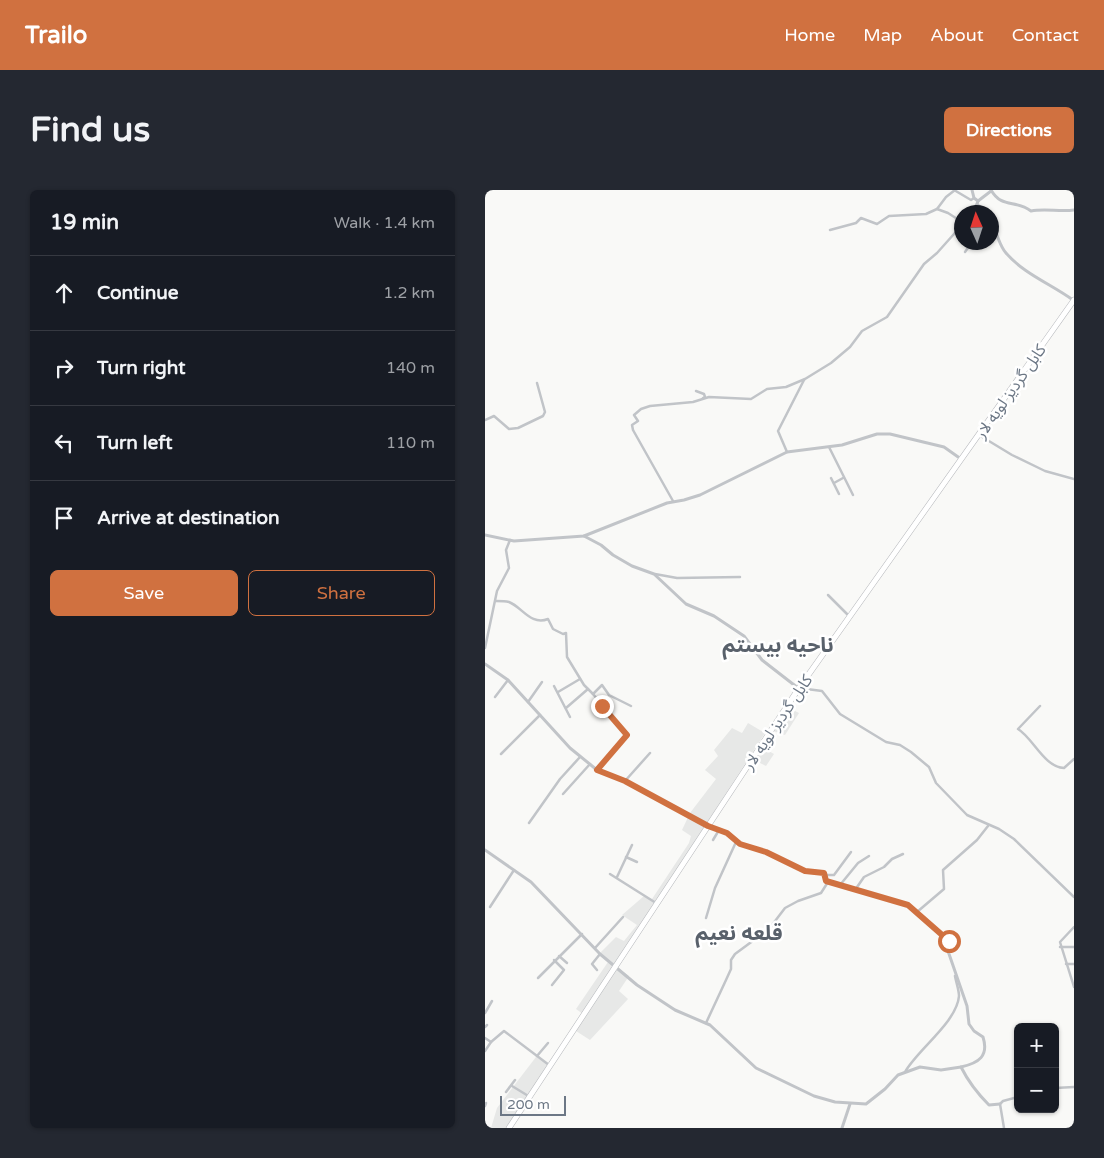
<!DOCTYPE html>
<meta charset="utf-8">
<style>
:root{--surface:#171b24;--page:#242831;--text:#f1f3f6;--muted:#9ea1a6;--line:#363941;--accent:#d07140}
body{margin:0;font-family:"Varela Round","Noto Sans Arabic",sans-serif;background:var(--page);color:var(--text)}
.controls{position:absolute;right:15px;bottom:15px;display:grid;overflow:hidden;border-radius:8px;box-shadow:0 1px 4px #0004}
.controls button{width:45px;height:45px;display:grid;place-items:center;padding:0;border:0;border-bottom:1px solid var(--line);background:var(--surface);color:var(--text);font:25px sans-serif}
.compass{position:absolute;left:469px;top:15px;width:45px;height:45px;border-radius:50%;background:var(--surface);box-shadow:0 1px 4px #0004;rotate:357deg}
.scale{position:absolute;left:15px;bottom:12px;width:66px;box-sizing:border-box;padding-left:5px;border:2px solid #6c7785;border-top:0;font-size:14px;line-height:18px;white-space:nowrap;color:#6c7785;-webkit-text-stroke:4px #fff;paint-order:stroke}
.stop{position:absolute;width:15px;height:15px;margin:-11px;border:4px solid #d07140;border-radius:50%;background:#fff}
.stop.end{background:#d07140;border-color:#fff;box-shadow:0 1px 5px #0008}
.list{margin:0;padding:0;list-style:none}
h2{display:flex;justify-content:space-between;align-items:center;height:65px;margin:0;padding:0 20px;font-size:21px}
h2 small{font-size:16px;font-weight:400;color:var(--muted)}
.list li{display:grid;grid-template-columns:32px 1fr auto;gap:15px;align-items:center;box-sizing:border-box;height:75px;padding:0 20px;border-top:1px solid var(--line)}
.list b{display:block;font-size:19px;white-space:nowrap}
.list em{font-size:16px;font-style:normal;color:var(--muted)}
.actions{display:flex;gap:10px;padding:15px 20px}
.actions a{flex:1;padding:11px 0;border:1px solid var(--accent);border-radius:8px;text-align:center;font-size:18px;color:var(--accent)}
.actions .main{background:var(--accent);color:#fff}
.icon{flex:none;width:28px;height:28px;fill:none;stroke:currentColor;stroke-width:2;stroke-linecap:round;stroke-linejoin:round}
.map{position:relative;flex:none;width:589px;height:938px;overflow:hidden;border-radius:8px}
header{display:flex;align-items:center;gap:30px;box-sizing:border-box;height:70px;padding:0 25px;background:var(--accent);color:#fff}
header strong{font-size:24px}
nav{display:flex;gap:28px;margin-inline-start:auto;font-size:18px}
.intro{display:flex;align-items:center;justify-content:space-between;box-sizing:border-box;height:120px;padding:0 30px}
h1{margin:0;font-size:35px}
.button{padding:12px 22px;border-radius:8px;background:var(--accent);color:#fff;font-size:18px;font-weight:700}
main{display:flex;gap:30px;padding:0 30px}
aside{flex:1;background:var(--surface);border-radius:8px;box-shadow:0 1px 4px #0004}
.map>svg:first-child{display:block}
</style>
<header>
<strong>Trailo</strong>
<nav><a>Home</a><a>Map</a><a>About</a><a>Contact</a></nav>
</header>
<div class="intro"><h1>Find us</h1><a class="button">Directions</a></div>
<main>
<aside>
<h2>19 min<small>Walk · 1.4 km</small></h2>
<ul class="list">
<li><svg class="icon" aria-label="ahead" viewBox="0 0 24 24"><path d="M12 20V5M6 11l6-6 6 6"/></svg><div><b>Continue</b></div><em>1.2 km</em></li>
<li><svg class="icon" aria-label="right" viewBox="0 0 24 24"><path d="M7 20v-9h11M14 6l5 5-5 5"/></svg><div><b>Turn right</b></div><em>140 m</em></li>
<li><svg class="icon" aria-label="left" viewBox="0 0 24 24"><path d="M17 20v-9H6M10 6l-5 5 5 5"/></svg><div><b>Turn left</b></div><em>110 m</em></li>
<li><svg class="icon" aria-label="arrive" viewBox="0 0 24 24"><path d="M6 21V4h12l-3 4 3 4H6"/></svg><div><b>Arrive at destination</b></div></li>
</ul>
<div class="actions"><a class="main">Save</a><a>Share</a></div>
</aside>
<div class="map">
<svg width="589" height="938" viewBox="0 0 589 938">
<rect width="100%" height="100%" fill="#f9f9f7"/>
<!-- built -->
<g fill="#e7e8e7">
<path d="M304,518l10,5 -14,22 -12,-4z"/>
<path d="M263,533l17,10 -182,281 -7,-5 32,-47 -8,-9 16,-16 8,4 13,-16 -15,-10 22,-19 8,3 37,-56 2,-7 -9,-6 8,-17 26,-34 -11,-9 13,-14 -4,-6 18,-22 10,5z"/>
<path d="M277,557l12,7 -8,12 -12,-6z"/>
<path d="M132,777l12,9 -10,15 9,8 -38,41 -14,-9z"/>
<path d="M51,867l14,8 -42,63h-17l6,-20z"/>
</g>
<g fill="none" stroke-linecap="round" stroke-linejoin="round">
<defs>
<path id="trunk" d="M24,938l290,-440 275,-388"/>
</defs>
<!-- trunk casing -->
<use href="#trunk" stroke="#b5b7bb" stroke-width="6"/>
<!-- minor -->
<g stroke="#c1c4c8" stroke-width="2.5">
<path d="M469,0l17,10 3,-2"/>
<path d="M452,19l9,-12 9,-7"/>
<path d="M486,22l6,-8"/>
<path d="M507,31l3,-3"/>
<path d="M345,40l26,-7 5,-5 16,6 12,-8 37,-2 11,-5 11,4 14,9"/>
<path d="M480,62l7,-10"/>
<path d="M211,201l8,3 1,3 -2,1"/>
<path d="M0,230l9,-4 15,13 9,-1 25,-12 2,-4 -8,-29"/>
<path d="M494,245l33,20 33,16 29,8"/>
<path d="M344,257l24,48"/>
<path d="M302,262l-9,-21 26,-51"/>
<path d="M346,288l8,16"/>
<path d="M349,293l9,-5"/>
<path d="M188,311l-40,-71 -1,-5 6,-4 -4,-6 7,-6 9,-3 43,-4 16,-5 42,2 16,-10 19,-2 19,-8 26,-16 19,-16 12,-16 25,-14 37,-53 13,-11 25,-28"/>
<path d="M170,384l22,4 63,-1"/>
<path d="M343,405l21,21"/>
<path d="M11,411c4,0 9,0 13,1 13,5 22,24 39,17l5,10 10,5 3,-1 1,24 17,28 9,9"/>
<path d="M0,458l12,-57 12,-23 -3,-18 4,-10"/>
<path d="M69,496l16,31"/>
<path d="M314,498l23,3 18,23 46,28 14,3 11,7 18,15 7,16 31,32 32,14 15,10 60,58"/>
<path d="M73,502l22,-13"/>
<path d="M10,507l13,-17"/>
<path d="M43,512l14,-20"/>
<path d="M555,516l-22,23c15,9 26,38 46,39l10,-9"/>
<path d="M81,518l22,-19"/>
<path d="M16,564l39,-39"/>
<path d="M112,580l30,-35 -34,-41 9,-9 7,10 22,11"/>
<path d="M140,591l25,-28"/>
<path d="M78,604l27,-30"/>
<path d="M44,633l31,-44 20,-22"/>
<path d="M228,650l6,-10"/>
<path d="M141,667l11,5"/>
<path d="M125,684l46,29"/>
<path d="M340,685h9l17,-23"/>
<path d="M132,687l15,-32"/>
<path d="M355,695l18,-22 11,-7"/>
<path d="M370,700l9,-13 20,-10 8,-8 11,-5"/>
<path d="M5,717l24,-37"/>
<path d="M432,722l27,-23 -1,-19 34,-30 11,-14"/>
<path d="M221,728l9,-30 21,-46"/>
<path d="M589,737l-14,15 14,45"/>
<path d="M575,757h14"/>
<path d="M110,758l28,-31"/>
<path d="M74,766l8,7"/>
<path d="M581,774h8"/>
<path d="M112,780l-5,-6 8,-10"/>
<path d="M53,788l44,-44"/>
<path d="M67,795l12,-15 -10,-10"/>
<path d="M0,823l7,-12"/>
<path d="M221,833l20,-43 5,-11v-9l4,-6 34,-25 16,-21 13,-7 23,-8 7,-11"/>
<path d="M0,837l2,-2"/>
<path d="M0,848l6,4"/>
<path d="M0,861l6,-9 13,-11 45,34"/>
<path d="M52,866l11,-13"/>
<path d="M420,882c12,-22 52,-50 54,-76 0,-6 -3,-14 -4,-20"/>
<path d="M27,896l18,11"/>
<path d="M570,898l19,-1"/>
<path d="M21,902l9,-12"/>
<path d="M0,916l1,-3"/>
<path d="M519,938l-4,-24 3,-3 15,-4"/>
</g>
<!-- tertiary -->
<g stroke="#c1c4c8" stroke-width="3">
<path d="M487,0l2,8 4,3 -1,3 7,8"/>
<path d="M506,0c11,19 24,9 40,21 14,-3 28,1 43,-1"/>
<path d="M493,11l13,-10"/>
<path d="M507,36c6,8 7,19 14,27 18,21 45,31 67,47"/>
<path d="M0,345l29,6 70,-5 83,-33 17,-3 16,-5 87,-43 55,-7 35,-11h13l54,13 17,12"/>
<path d="M99,346l17,9 12,10 19,11 22,8 32,30 28,12 30,20 18,24 36,28"/>
<path d="M0,474l23,16 62,68 27,22 28,11 83,45 19,7 13,11 26,8 39,19 19,2 2,8 82,24 32,27 12,15 -4,4 19,55 2,18 5,7 9,6c6,19 -4,26 -22,30"/>
<path d="M0,660l46,32 69,72 37,31 38,25 35,15 46,43 58,28 21,6 31,2 19,-15 13,-14 22,-8 21,3 20,-3c8,16 16,26 28,38l11,-1"/>
<path d="M357,938l8,-24"/>
</g>
<!-- trunk -->
<use href="#trunk" stroke="#fff" stroke-width="5"/>
</g>
<g fill="none" stroke-linecap="round" stroke-linejoin="round">
<!-- route -->
<path stroke="#d07140" stroke-width="6" d="M117,516l25,29 -30,35 28,11 83,45 19,7 13,11 26,8 39,19 19,2 2,8 82,24 41,36"/>
</g>
<g text-anchor="middle" stroke-width="5" stroke-linejoin="round" paint-order="stroke">
<!-- street labels -->
<g font-size="16" fill="#6c7785" stroke="#fff">
<text transform="translate(525 201) rotate(-55)" y="6">کابل گردیز لویه لار</text>
<text transform="translate(292 532) rotate(-56)" y="6">کابل گردیز لویه لار</text>
</g>
<!-- district labels -->
<g font-size="21" font-weight="bold" fill="#59616b" stroke="#fff">
<text x="293" y="462">ناحیه بیستم</text>
<text x="254" y="750">قلعه نعيم</text>
</g>
</g>
</svg>
<div class="controls">
<button>+</button>
<button>−</button>
</div>
<svg class="compass" viewBox="-18 -18 36 36"><path d="M0-13l5 13h-10z" fill="#e53935"/><path d="M0 13l5-13h-10z" fill="#9ea1a6"/></svg>
<div class="scale">200 m</div>
<div class="stop" style="left:464px;top:751px"></div>
<div class="stop end" style="left:117px;top:516px"></div>
</div>
</main>
